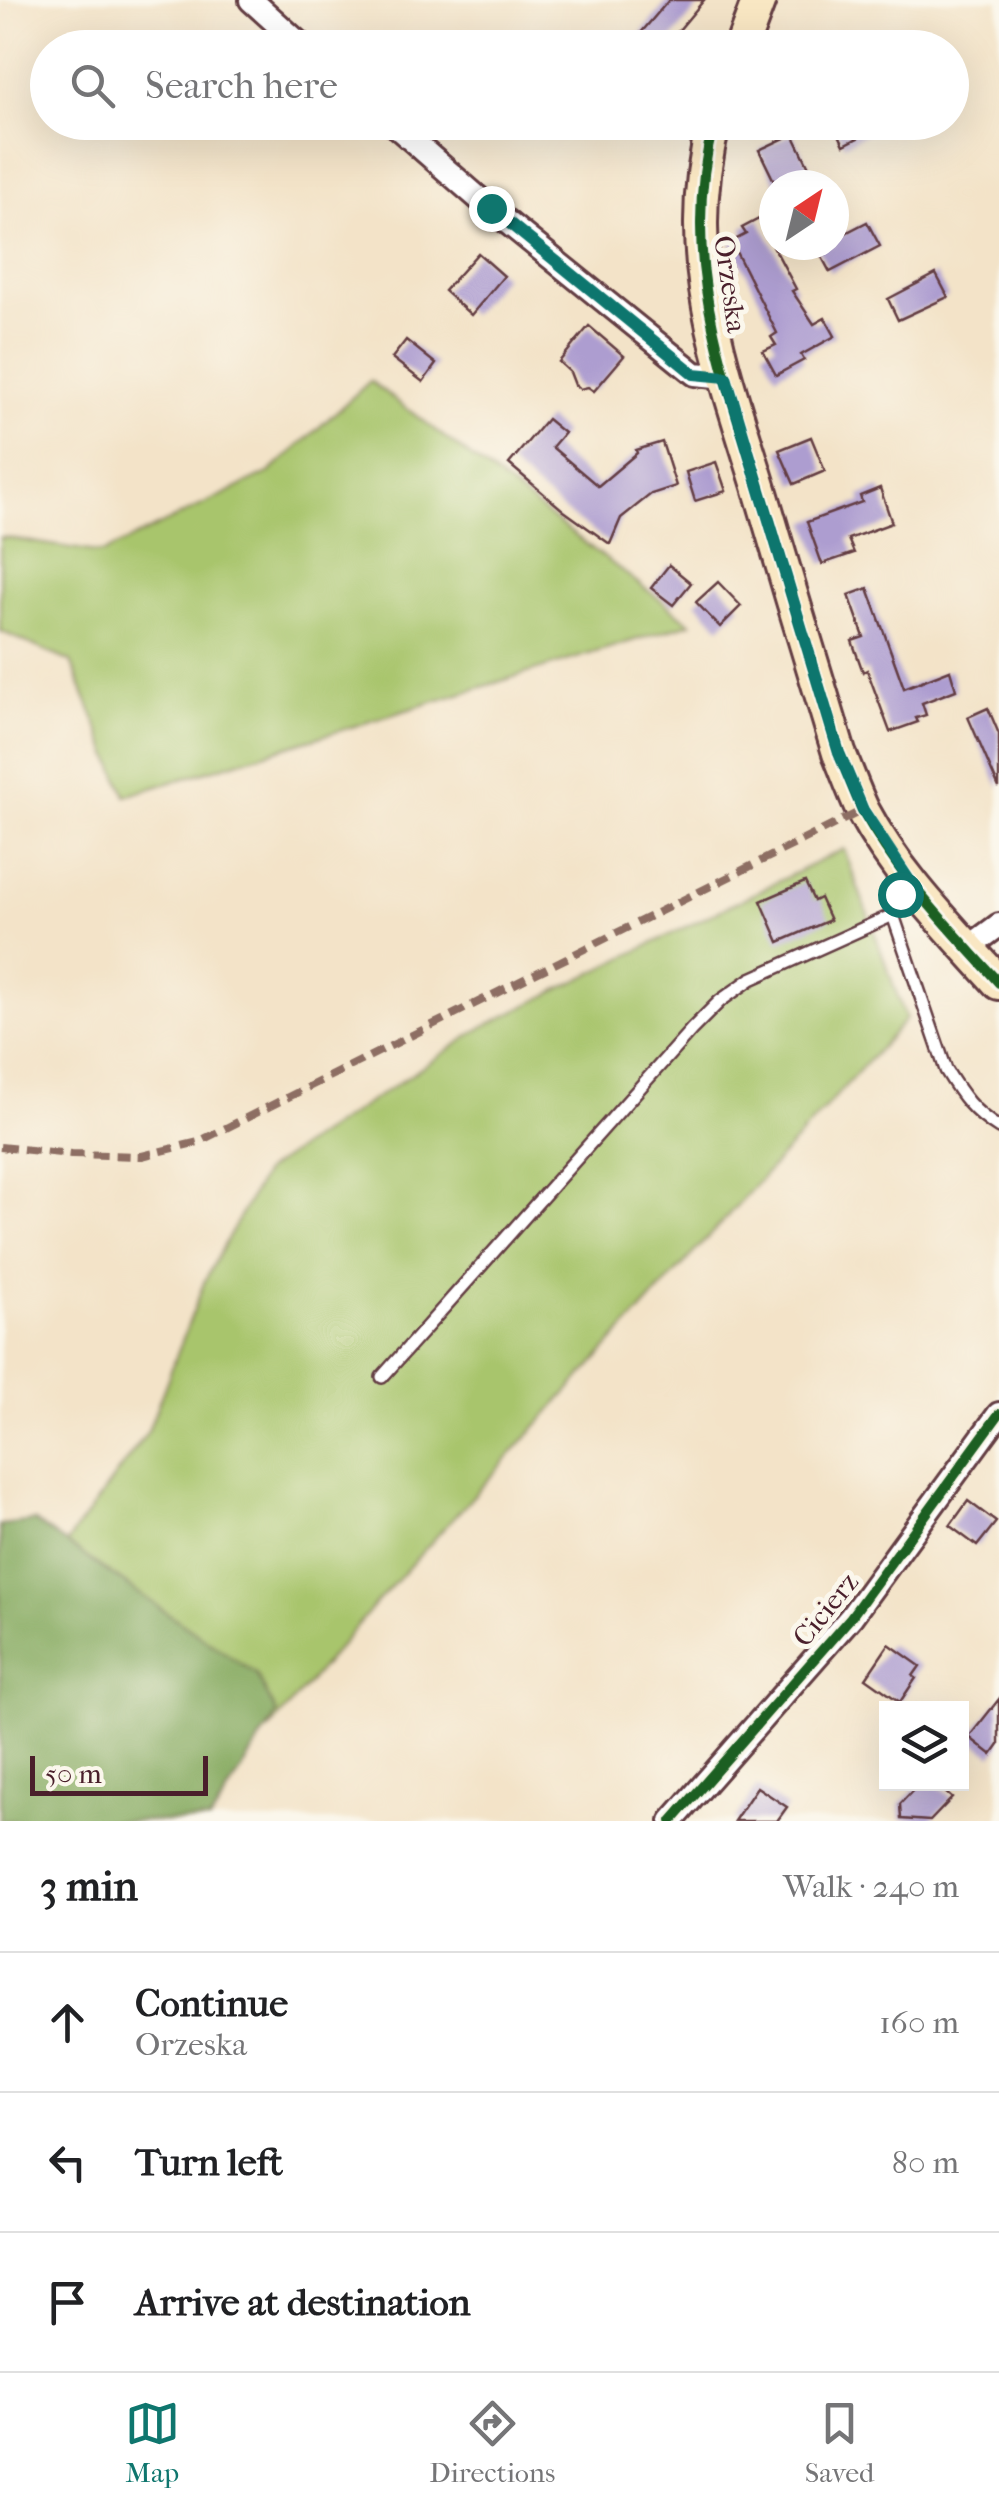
<!DOCTYPE html>
<meta charset="utf-8">
<style>
:root{--surface:#fff;--page:#f2f2f2;--text:#202124;--muted:#757577;--line:#e0e0e0;--accent:#0f766e}
body{margin:0;font-family:"IM FELL French Canon",serif;background:var(--page);color:var(--text)}
.controls{position:absolute;right:30px;bottom:30px;display:grid;overflow:hidden;border-radius:0px;box-shadow:0 10px 40px #0002}
.controls button{width:90px;height:90px;display:grid;place-items:center;padding:0;border:0;border-bottom:2px solid var(--line);background:var(--surface);color:var(--text);font:50px sans-serif}
.compass{position:absolute;left:759px;top:170px;width:90px;height:90px;border-radius:50%;background:var(--surface);box-shadow:0 10px 40px #0002;rotate:35deg}
.scale{position:absolute;left:30px;bottom:25px;width:178px;box-sizing:border-box;padding-left:10px;border:5px solid #4a1f2b;border-top:0;font-size:28px;line-height:35px;white-space:nowrap;color:#4a1f2b;-webkit-text-stroke:8px #fbf7ec;paint-order:stroke}
.stop{position:absolute;width:30px;height:30px;margin:-22px;border:8px solid #0f766e;border-radius:50%;background:#fff}
.stop.end{background:#0f766e;border-color:#fff;box-shadow:0 2px 10px #0008}
.list{margin:0;padding:0;list-style:none}
h2{display:flex;justify-content:space-between;align-items:center;height:130px;margin:0;padding:0 40px;font-size:42px}
h2 small{font-size:32px;font-weight:400;color:var(--muted)}
.list li{display:grid;grid-template-columns:65px 1fr auto;gap:30px;align-items:center;box-sizing:border-box;height:140px;padding:0 40px;border-top:2px solid var(--line)}
.list b{display:block;font-size:38px;white-space:nowrap}
.list p{margin:0;font-size:32px;white-space:nowrap;color:var(--muted)}
.list em{font-size:32px;font-style:normal;color:var(--muted)}
.icon{flex:none;width:55px;height:55px;fill:none;stroke:currentColor;stroke-width:2;stroke-linecap:round;stroke-linejoin:round}
.map{position:relative;flex:none;width:999px;height:1821px;overflow:hidden}
.search{position:absolute;background:var(--surface);box-shadow:0 10px 40px #0002;left:30px;right:30px;top:30px;height:110px;display:flex;align-items:center;gap:25px;box-sizing:border-box;padding:0 35px;border-radius:55px;color:var(--muted);font-size:38px}
.sheet{height:550px;background:var(--surface)}
nav{display:flex;justify-content:space-around;align-items:center;box-sizing:border-box;height:140px;border-top:2px solid var(--line);background:var(--surface);font-size:28px;color:var(--muted)}
nav a{display:grid;justify-items:center;gap:5px}
nav .on{color:var(--accent)}
.map>svg:first-child{display:block}
</style>
<div class="map">
<svg width="999" height="1821" viewBox="0 0 999 1821">
<rect width="100%" height="100%" fill="#fbf7ec"/>
<filter id="ink" filterUnits="userSpaceOnUse"><feTurbulence type="fractalNoise" baseFrequency=".01" numOctaves="2"/><feDisplacementMap in="SourceGraphic" scale="20" xChannelSelector="R" yChannelSelector="G"/><feConvolveMatrix kernelMatrix="1 2 1 2 8 2 1 2 1" color-interpolation-filters="sRGB"/></filter>
<filter id="wash" filterUnits="userSpaceOnUse"><feTurbulence type="fractalNoise" baseFrequency=".0048" numOctaves="4" result="noise"/><feDisplacementMap in="SourceGraphic" scale="40" xChannelSelector="R" yChannelSelector="G"/><feGaussianBlur stdDeviation="2.25" result="paint"/><feColorMatrix in="noise" values="0 0 0 0 0 0 0 0 0 0 0 0 0 0 0 0 0 1.4 0 .05"/><feComposite in="paint" operator="in"/></filter>
<g filter="url(#wash)">
<rect width="100%" height="100%" fill="#f3e3c8"/>
<!-- green -->
<g fill="#a8c56c" stroke="#79724c" stroke-width="2.5">
<path d="M370,381l321,242 -565,173 -55,-134 -71,-31v-94l103,16 167,-81z"/>
<path d="M844,849l62,170 -528,582 -110,130 -208,-179 88,-121 57,-151 60,-109 218,-144z"/>
</g>
<!-- forest -->
<path fill="#86aa60" stroke="#686446" stroke-width="2.5" d="M34,1521l222,153 21,40 -67,107h-210v-296z"/>
<g id="blocks">
<!-- building -->
<g fill="#ad9dd0">
<path d="M669,0h35l-40,48h-36z"/>
<path d="M833,122h56l-45,23z"/>
<path d="M793,134l17,35 -5,2 8,14h-37l-17,-35z"/>
<path d="M759,219l37,70 -4,2 22,33 11,-6 10,18 -34,19 3,5 -28,15 -13,-24 13,-6 -5,-8 6,-4 -46,-91 15,-8 -4,-6z"/>
<path d="M867,222l13,24 -50,26 -13,-24 6,-3h11v-6z"/>
<path d="M478,253l26,23 -33,39 -27,-24z"/>
<path d="M936,274l12,23 -50,23 -10,-21z"/>
<path d="M589,326l35,30 -30,35 -6,-4 -8,2 -5,-4 -5,-13 -11,-10z"/>
<path d="M406,340l30,24 -13,18 -31,-24z"/>
<path d="M547,419l17,14 -12,14 46,39 39,-33 -1,-3 26,-8 14,44 -25,8 -30,24 -11,26 -46,-33 -55,-47z"/>
<path d="M811,437l14,34 -31,13 -15,-34z"/>
<path d="M716,462l10,29 -31,10 -9,-29z"/>
<path d="M880,488l12,35 -44,16 6,14 -32,11 -15,-42 55,-20 -2,-6z"/>
<path d="M669,565l22,18 -18,22 -22,-17z"/>
<path d="M718,582l23,24 -21,21 -24,-25z"/>
<path d="M868,588l36,100 46,-18 6,20 -34,13 4,12 -10,3 2,4 -28,10 -23,-62 -4,2 -11,-31 12,-4 -15,-42z"/>
<path d="M988,708l11,26v54l-31,-71z"/>
<path d="M805,882l9,19 6,-3 10,22 -51,22 -18,-41z"/>
<path d="M968,1501l28,21 -19,24 -27,-20z"/>
<path d="M889,1644l31,22 -7,10 3,2 -16,24 -34,-24z"/>
<path d="M999,1699v46l-7,10 -23,-18z"/>
<path d="M919,1784h17l16,14 -22,23 -29,-2 -1,-15z"/>
<path d="M757,1787l30,20 -10,14h-43z"/>
</g>
</g>
</g>
<g filter="url(#ink)">
<use href="#blocks" fill-opacity="0" stroke="#633c43" stroke-width="2.5"/>
<g fill="none" stroke-linecap="round" stroke-linejoin="round">
<defs>
<g id="lane">
<path d="M908,886l-15,18v11l53,155c16,26 27,42 53,58"/>
<path d="M382,1377l310,-348 28,-28 31,-22 142,-64"/>
</g>
<g id="street">
<path d="M251,0l53,48"/>
<path d="M391,122l100,87 204,165 31,3"/>
<path d="M968,948l31,-23"/>
<path d="M672,1821l179,-204 148,-203"/>
</g>
<g id="secondary">
<path d="M741,48l18,-48"/>
<path d="M714,122c-36,137 9,245 48,374 25,86 51,171 77,257 8,19 15,39 24,58 34,64 88,118 136,172"/>
</g>
</defs>
<!-- lane casing -->
<use href="#lane" stroke="#633c43" stroke-width="16"/>
<!-- street casing -->
<use href="#street" stroke="#633c43" stroke-width="28"/>
<!-- secondary casing -->
<use href="#secondary" stroke="#633c43" stroke-width="38"/>
<!-- lane -->
<use href="#lane" stroke="#fff" stroke-width="11"/>
<!-- street -->
<use href="#street" stroke="#fff" stroke-width="22"/>
<!-- secondary -->
<use href="#secondary" stroke="#f9e7c3" stroke-width="32"/>
<!-- quiet -->
<path stroke="#8d6e63" stroke-width="8" stroke-dasharray="15 8" stroke-linecap="butt" d="M0,1147l71,7 71,2 56,-14 665,-332"/>
<defs>
<g id="cycleway">
<path d="M714,122c-36,137 9,245 48,374 25,86 51,171 77,257 8,19 15,39 24,58 34,64 88,118 136,172"/>
<path d="M672,1821l179,-204 148,-203"/>
</g>
</defs>
<!-- cycleway casing -->
<use href="#cycleway" stroke="#fbf7ec" stroke-width="16"/>
<!-- cycleway -->
<use href="#cycleway" stroke="#1b5e20" stroke-width="10"/>
</g>
</g>
<g fill="none" stroke-linecap="round" stroke-linejoin="round" filter="url(#ink)">
<!-- route -->
<path stroke="#0f766e" stroke-width="12" d="M491,208l203,166 32,3 113,376 24,57 48,73 -11,11"/>
</g>
<g text-anchor="middle" stroke-width="10" stroke-linejoin="round" paint-order="stroke">
<!-- street labels -->
<g font-size="28" fill="#4a1f2b" stroke="#fbf7ec">
<text transform="translate(731 284) rotate(82)" y="10">Orzeska</text>
<text transform="translate(825 1609) rotate(-51)" y="10">Cicierz</text>
</g>
</g>
</svg>
<div class="controls">
<button><svg class="icon" aria-label="layers" viewBox="0 0 24 24"><path d="M12 4l9 5-9 5-9-5zM3 14l9 5 9-5"/></svg></button>
</div>
<svg class="compass" viewBox="-18 -18 36 36"><path d="M0-13l5 13h-10z" fill="#e53935"/><path d="M0 13l5-13h-10z" fill="#757577"/></svg>
<div class="scale">50 m</div>
<div class="stop" style="left:900px;top:894px"></div>
<div class="stop end" style="left:491px;top:208px"></div>
<div class="search"><svg class="icon" aria-label="search" viewBox="0 0 24 24"><circle cx="10" cy="10" r="6"/><path d="M15 15l6 6"/></svg>Search here</div>
</div>
<section class="sheet">
<h2>3 min<small>Walk · 240 m</small></h2>
<ul class="list">
<li><svg class="icon" aria-label="ahead" viewBox="0 0 24 24"><path d="M12 20V5M6 11l6-6 6 6"/></svg><div><b>Continue</b><p>Orzeska</p></div><em>160 m</em></li>
<li><svg class="icon" aria-label="left" viewBox="0 0 24 24"><path d="M17 20v-9H6M10 6l-5 5 5 5"/></svg><div><b>Turn left</b></div><em>80 m</em></li>
<li><svg class="icon" aria-label="arrive" viewBox="0 0 24 24"><path d="M6 21V4h12l-3 4 3 4H6"/></svg><div><b>Arrive at destination</b></div></li>
</ul>
</section>
<nav>
<a class="on"><svg class="icon" aria-label="map" viewBox="0 0 24 24"><path d="M3 6l6-2 6 2 6-2v14l-6 2-6-2-6 2zM9 4v14M15 6v14"/></svg>Map</a>
<a><svg class="icon" aria-label="directions" viewBox="0 0 24 24"><path d="M12 3l9 9-9 9-9-9zM9 14v-3h6M13 9l2 2-2 2"/></svg>Directions</a>
<a><svg class="icon" aria-label="saved" viewBox="0 0 24 24"><path d="M7 4h10v16l-5-4-5 4z"/></svg>Saved</a>
</nav>
